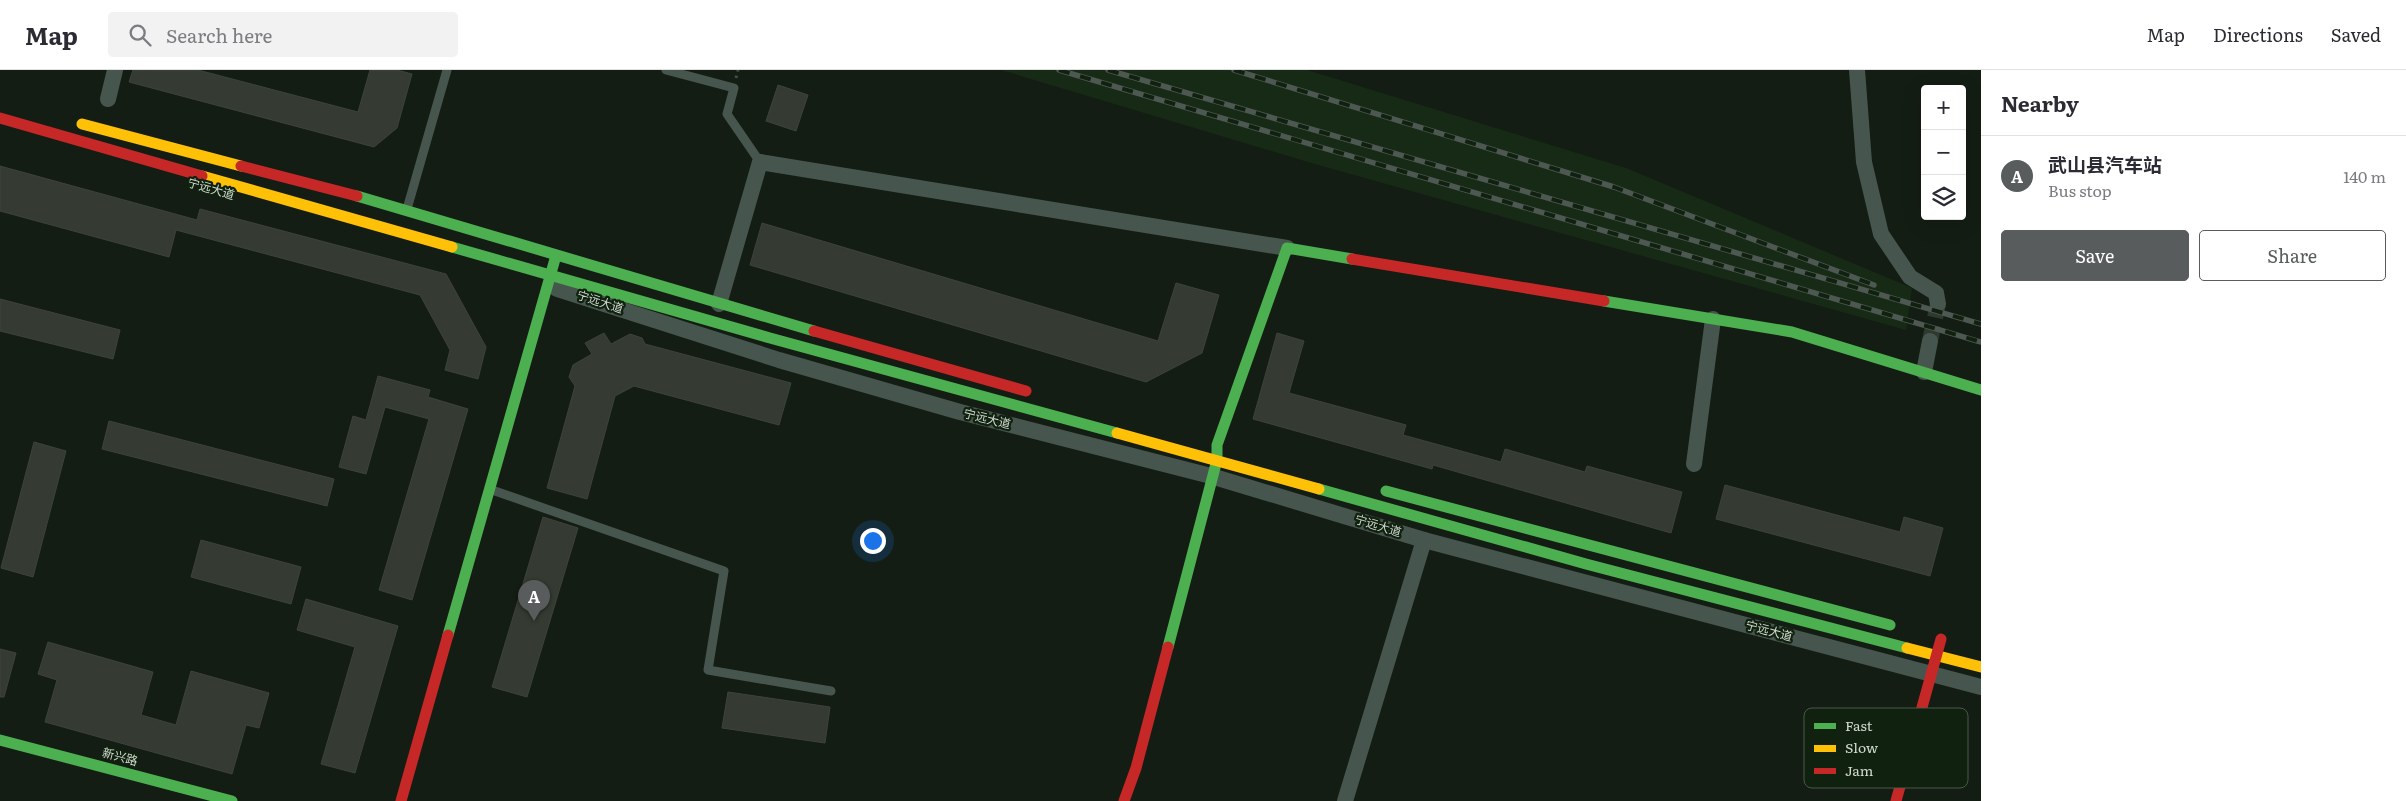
<!DOCTYPE html>
<meta charset="utf-8">
<style>
:root{--surface:#fff;--page:#f2f2f3;--text:#2b2b33;--muted:#7c7c81;--line:#e1e1e2;--accent:#585c5c}
body{margin:0;font-family:Literata,"Noto Sans SC",serif;background:var(--page);color:var(--text)}
.controls{position:absolute;right:15px;top:15px;display:grid;overflow:hidden;border-radius:5px;box-shadow:0 5px 20px #0002}
.controls button{width:45px;height:45px;display:grid;place-items:center;padding:0;border:0;border-bottom:1px solid var(--line);background:var(--surface);color:var(--text);font:25px sans-serif}
.you{position:absolute;left:872px;top:470px;width:18px;height:18px;margin:-12px;border:4px solid #fff;border-radius:50%;background:#1a73e8;box-shadow:0 0 0 8px #1a73e833}
.badge{display:grid;place-items:center;width:32px;height:32px;border-radius:50%;background:var(--accent);color:#fff;font-size:16px;font-weight:700}
.pin{position:absolute;translate:-50% -41px;filter:drop-shadow(0 1px 2px #0008)}
.pin::after{content:'';position:absolute;top:26px;width:18px;height:15px;background:inherit;clip-path:polygon(0 0,100% 0,50% 100%)}
.list{margin:0;padding:0;list-style:none}
h2{display:flex;justify-content:space-between;align-items:center;height:65px;margin:0;padding:0 20px;font-size:21px}
h2 small{font-size:16px;font-weight:400;color:var(--muted)}
.list li{display:grid;grid-template-columns:32px 1fr auto;gap:15px;align-items:center;box-sizing:border-box;height:80px;padding:0 20px;border-top:1px solid var(--line)}
.list b{display:block;font-size:19px;white-space:nowrap}
.list p{margin:0;font-size:16px;white-space:nowrap;color:var(--muted)}
.list em{font-size:16px;font-style:normal;color:var(--muted)}
.actions{display:flex;gap:10px;padding:15px 20px}
.actions a{flex:1;padding:11px 0;border:1px solid var(--accent);border-radius:5px;text-align:center;font-size:18px;color:var(--accent)}
.actions .main{background:var(--accent);color:#fff}
.icon{flex:none;width:28px;height:28px;fill:none;stroke:currentColor;stroke-width:2;stroke-linecap:round;stroke-linejoin:round}
.map{position:relative;flex:none;width:1981px;height:731px;overflow:hidden}
header{display:flex;align-items:center;gap:30px;box-sizing:border-box;height:70px;padding:0 25px;background:var(--surface);border-bottom:1px solid var(--line)}
header strong{font-size:24px}
nav{display:flex;gap:28px;margin-inline-start:auto;font-size:18px}
.search{width:350px;height:45px;background:var(--page);display:flex;align-items:center;gap:12px;box-sizing:border-box;padding:0 18px;border-radius:5px;color:var(--muted);font-size:19px}
main{display:flex}
aside{flex:1;background:var(--surface)}
.map>svg:first-child{display:block}
</style>
<header>
<strong>Map</strong>
<div class="search"><svg class="icon" aria-label="search" viewBox="0 0 24 24"><circle cx="10" cy="10" r="6"/><path d="M15 15l6 6"/></svg>Search here</div>
<nav><a>Map</a><a>Directions</a><a>Saved</a></nav>
</header>
<main>
<div class="map">
<svg width="1981" height="731" viewBox="0 0 1981 731">
<rect width="100%" height="100%" fill="#141d14"/>
<!-- built -->
<path fill="#172a16" d="M1001,0h306l319,98 286,120 -6,42 -598,-168z"/>
<!-- building -->
<g fill="#353b32" stroke="#3e433a">
<path d="M133,0h65l160,42 12,-42h27l15,4 -15,54 -23,19 -245,-65z"/>
<path d="M778,15l30,10 -12,36 -30,-10z"/>
<path d="M0,96l197,54 3,-11 246,65 40,73 -8,32 -33,-9 5,-20 -30,-55 -244,-65 -7,27 -169,-46z"/>
<path d="M762,153l396,118 18,-58 43,12 -17,58 -56,29 -396,-117z"/>
<path d="M0,229l120,31 -7,29 -113,-28z"/>
<path d="M604,263l7,11 19,-10 12,4 3,6 146,39 -12,42 -145,-39 -19,10 -28,103 -40,-11 28,-102 -6,-9 4,-12 19,-11 -7,-11z"/>
<path d="M1277,263l27,8 -15,52 117,32 -3,10 98,27 4,-13 80,23 2,-6 95,26 -11,41 -238,-68 -1,4 -179,-50z"/>
<path d="M378,306l52,14 -2,7 40,12 -56,191 -33,-10 50,-171 -44,-12 -19,67 -27,-7 14,-51 13,4z"/>
<path d="M109,351l225,58 -7,27 -225,-57z"/>
<path d="M34,372l32,9 -33,126 -32,-9z"/>
<path d="M1725,415l175,47 4,-15 39,11 -13,48 -214,-57z"/>
<path d="M543,447l35,11 -51,169 -35,-10z"/>
<path d="M201,470l100,27 -10,37 -100,-27z"/>
<path d="M306,529l92,27 -43,147 -34,-9 34,-117 -58,-17z"/>
<path d="M48,572l105,30 -12,43 35,10 15,-54 78,22 -10,35 -13,-3 -14,49 -187,-52 12,-42 -19,-6z"/>
<path d="M0,579l16,4 -12,44h-4z"/>
<path d="M728,622l102,15 -5,36 -103,-15z"/>
</g>
<g fill="none" stroke-linecap="round" stroke-linejoin="round">
<!-- street-tunnel -->
<path stroke="#303930" stroke-width="16" stroke-dasharray="16 8" stroke-linecap="butt" d="M1930,271l8,-37"/>
<!-- path -->
<path stroke="#434f49" stroke-width="3" stroke-dasharray="2.5 4" stroke-linecap="butt" d="M736,8l2,-8"/>
<!-- lane -->
<g stroke="#46564e" stroke-width="9">
<path d="M666,0l68,18 -7,26 33,48"/>
<path d="M407,139l40,-139"/>
<path d="M492,420l232,81 -16,99 123,21"/>
</g>
<!-- street -->
<g stroke="#46564e" stroke-width="16">
<path d="M1857,0l7,92 17,72 29,43 26,16 2,11"/>
<path d="M108,29l7,-29"/>
<path d="M557,219l222,71 181,52 251,64 213,64 557,147"/>
<path d="M719,234l41,-142 527,86"/>
<path d="M1924,302l6,-31"/>
<path d="M1694,394l19,-145"/>
<path d="M1345,731l79,-261"/>
</g>
<!-- fast -->
<g stroke="#4caf50" stroke-width="11">
<path d="M357,126l457,135"/>
<path d="M452,177l318,91 347,95"/>
<path d="M1604,231l188,31 189,58"/>
<path d="M1319,419l267,75 321,84"/>
<path d="M1386,421l504,134"/>
<path d="M448,565l107,-376"/>
<path d="M1168,577l49,-187v-15l70,-197 65,11"/>
<path d="M0,670l232,61"/>
</g>
<!-- slow -->
<g stroke="#ffc107" stroke-width="11">
<path d="M82,54l159,42"/>
<path d="M202,106l250,71"/>
<path d="M1117,363l202,56"/>
<path d="M1907,578l74,19"/>
</g>
<!-- jam -->
<g stroke="#c62828" stroke-width="11">
<path d="M0,48l202,58"/>
<path d="M241,96l116,30"/>
<path d="M1352,189l252,42"/>
<path d="M814,261l212,60"/>
<path d="M401,731l47,-166"/>
<path d="M1124,731l12,-33 32,-121"/>
<path d="M1896,731l45,-162"/>
</g>
<defs>
<g id="rail">
<path d="M1059,0l922,272"/>
<path d="M1108,0l873,254"/>
<path d="M1234,0l380,117 260,98"/>
</g>
</defs>
<!-- rail casing -->
<use href="#rail" stroke="#4d5852" stroke-width="5.5"/>
<!-- rail -->
<use href="#rail" stroke="#112110" stroke-width="4" stroke-dasharray="11" stroke-linecap="butt"/>
</g>
<g text-anchor="middle" stroke-width="4.5" stroke-linejoin="round" paint-order="stroke">
<!-- street labels -->
<g font-size="12" fill="#d0dacf" stroke="#112110">
<text transform="translate(211 119) rotate(16)" y="4">宁远大道</text>
<text transform="translate(600 232) rotate(18)" y="4">宁远大道</text>
<text transform="translate(987 349) rotate(14)" y="4">宁远大道</text>
<text transform="translate(1378 456) rotate(17)" y="4">宁远大道</text>
<text transform="translate(1769 561) rotate(15)" y="4">宁远大道</text>
<text transform="translate(120 687) rotate(15)" y="4">新兴路</text>
</g>
</g>
<!-- legend -->
<rect x="1804" y="638" width="164" height="80" rx="8" fill="#112110" stroke="#4a5849" stroke-width="1"/>
<rect x="1814" y="653" width="22" height="6" fill="#4caf50"/>
<rect x="1814" y="675" width="22" height="7" fill="#ffc107"/>
<rect x="1814" y="698" width="22" height="6" fill="#c62828"/>
<g font-size="14" fill="#d0dacf">
<text x="1845" y="661">Fast</text>
<text x="1845" y="683">Slow</text>
<text x="1845" y="706">Jam</text>
</g>
</svg>
<div class="controls">
<button>+</button>
<button>−</button>
<button><svg class="icon" aria-label="layers" viewBox="0 0 24 24"><path d="M12 4l9 5-9 5-9-5zM3 14l9 5 9-5"/></svg></button>
</div>
<div class="you"></div>
<div class="pin badge" style="left:534px;top:551px">A</div>
</div>
<aside>
<h2>Nearby<small></small></h2>
<ul class="list">
<li><span class="badge">A</span><div><b>武山县汽车站</b><p>Bus stop</p></div><em>140 m</em></li>
</ul>
<div class="actions"><a class="main">Save</a><a>Share</a></div>
</aside>
</main>
